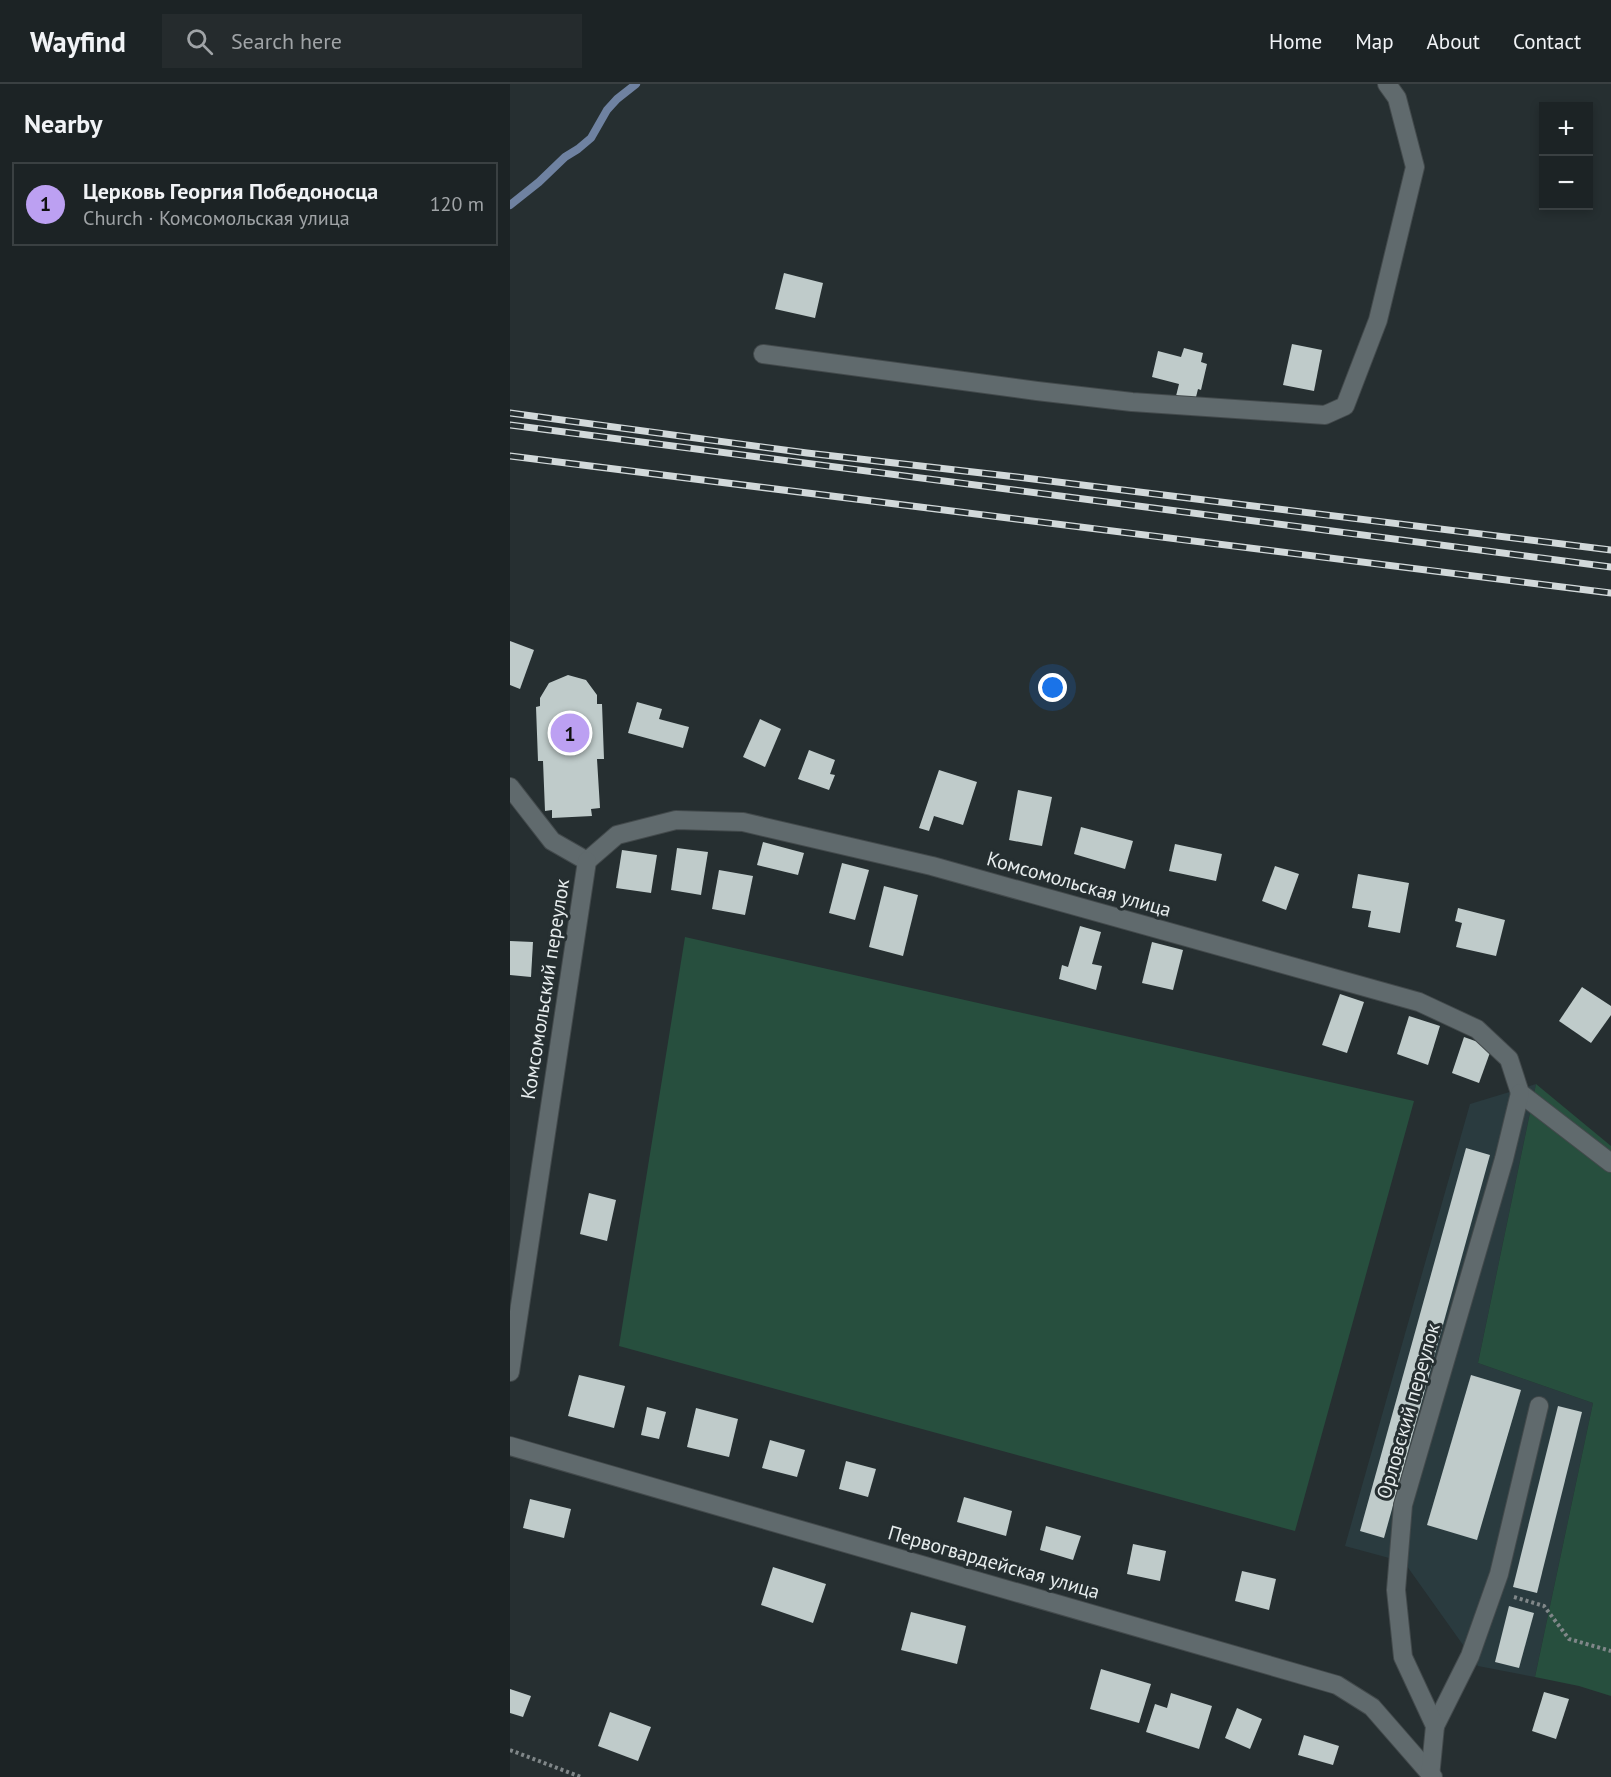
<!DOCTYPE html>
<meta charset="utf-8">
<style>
:root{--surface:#1c2325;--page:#252b2d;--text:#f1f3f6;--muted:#a0a4a7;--line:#3a4042;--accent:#bca0f2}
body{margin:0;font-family:"PT Sans",sans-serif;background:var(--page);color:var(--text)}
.controls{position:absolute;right:18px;top:18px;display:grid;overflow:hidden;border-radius:0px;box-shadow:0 3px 9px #0003}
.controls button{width:54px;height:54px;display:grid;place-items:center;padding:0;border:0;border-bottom:2px solid var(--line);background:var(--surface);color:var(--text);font:30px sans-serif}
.you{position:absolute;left:543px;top:604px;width:21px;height:21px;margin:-15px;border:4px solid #fff;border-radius:50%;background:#1a73e8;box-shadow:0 0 0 9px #1a73e833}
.badge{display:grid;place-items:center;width:39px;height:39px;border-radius:50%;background:var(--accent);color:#111;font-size:20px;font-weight:700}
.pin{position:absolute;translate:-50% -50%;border:3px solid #fff;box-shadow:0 2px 6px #0006}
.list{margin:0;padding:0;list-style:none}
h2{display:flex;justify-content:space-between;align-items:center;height:78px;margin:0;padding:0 24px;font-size:26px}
h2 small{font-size:20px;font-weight:400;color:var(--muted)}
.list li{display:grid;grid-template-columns:39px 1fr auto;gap:18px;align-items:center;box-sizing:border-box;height:84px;margin:0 12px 12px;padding:0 12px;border:2px solid var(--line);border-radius:0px}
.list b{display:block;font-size:22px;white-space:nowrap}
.list p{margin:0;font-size:20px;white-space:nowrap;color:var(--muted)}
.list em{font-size:20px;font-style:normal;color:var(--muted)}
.icon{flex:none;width:33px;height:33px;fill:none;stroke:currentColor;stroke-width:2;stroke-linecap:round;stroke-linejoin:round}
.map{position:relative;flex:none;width:1101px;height:1693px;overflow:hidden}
header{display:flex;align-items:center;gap:36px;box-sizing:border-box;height:84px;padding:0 30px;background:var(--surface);border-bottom:2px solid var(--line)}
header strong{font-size:28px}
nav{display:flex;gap:33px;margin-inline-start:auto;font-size:21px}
.search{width:420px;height:54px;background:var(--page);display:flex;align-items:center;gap:15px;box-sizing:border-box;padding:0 21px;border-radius:0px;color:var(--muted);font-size:22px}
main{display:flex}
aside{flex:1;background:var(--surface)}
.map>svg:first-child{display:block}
</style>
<header>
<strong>Wayfind</strong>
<div class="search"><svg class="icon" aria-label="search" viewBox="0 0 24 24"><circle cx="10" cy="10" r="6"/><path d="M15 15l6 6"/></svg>Search here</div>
<nav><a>Home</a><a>Map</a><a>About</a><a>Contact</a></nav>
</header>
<main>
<aside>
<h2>Nearby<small></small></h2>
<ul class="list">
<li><span class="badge">1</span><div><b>Церковь Георгия Победоносца</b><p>Church · Комсомольская улица</p></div><em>120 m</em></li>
</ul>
</aside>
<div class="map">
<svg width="1101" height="1693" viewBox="0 0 1101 1693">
<rect width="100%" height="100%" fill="#262f31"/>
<!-- built -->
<path fill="#2a3b3f" d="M1026,1000l-58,279 115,40 -58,274 -57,-11 -74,-104 -59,-16 125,-442z"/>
<!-- green -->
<g fill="#274f3e">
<path d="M175,853l729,164 -119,430 -676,-185z"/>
<path d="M1026,1000l75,62v550l-32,-10 -44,-9 58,-274 -115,-40z"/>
</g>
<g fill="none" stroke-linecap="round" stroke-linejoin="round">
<!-- stream -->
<path stroke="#6f82a1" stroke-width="8" d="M0,121l29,-23 26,-25 13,-8 13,-11 16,-28 10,-11 19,-15"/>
</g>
<!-- building -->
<g fill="#bfcbca">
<path d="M274,189l39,10 -8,35 -40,-9z"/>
<path d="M782,260l30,6 -8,41 -31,-6z"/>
<path d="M674,264l19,5 -2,9 6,2 -6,26 -3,-1 -3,12 -19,-5 3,-12 -27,-7 6,-26 23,6z"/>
<path d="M0,557l24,9 -14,39 -10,-4z"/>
<path d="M58,591l18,5 11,15v9h5l2,55h-7l3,49 -9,1 1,7 -40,2v-8l-7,1 -2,-50h-5l-2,-54 4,-1v-8l9,-15z"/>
<path d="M127,618l25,7 -3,10 30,8 -6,21 -55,-15z"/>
<path d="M250,635l21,10 -16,38 -22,-10z"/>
<path d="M299,666l26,10 -5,14 5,1 -6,15 -31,-11z"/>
<path d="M429,686l38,12 -14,43 -29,-9 -5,15 -10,-3z"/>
<path d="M508,706l34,7 -10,49 -33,-6z"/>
<path d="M571,743l52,14 -8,28 -51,-15z"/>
<path d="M253,758l41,11 -6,22 -41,-10z"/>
<path d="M665,760l47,10 -6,27 -47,-10z"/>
<path d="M167,764l31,4 -7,43 -30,-5z"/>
<path d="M112,766l35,5 -6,38 -35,-5z"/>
<path d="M332,779l27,7 -14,50 -26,-7z"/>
<path d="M765,782l24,8 -13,36 -24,-9z"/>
<path d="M209,786l34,6 -8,39 -33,-6z"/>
<path d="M848,790l51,9 -9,50 -32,-6 3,-16 -19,-3z"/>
<path d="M374,802l34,9 -15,61 -34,-9z"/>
<path d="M948,824l47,12 -9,36 -40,-9 6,-24 -7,-2z"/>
<path d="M570,842l21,6 -9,32 10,2 -6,24 -37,-11 3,-14 6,2z"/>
<path d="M0,857l23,1 -2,35 -21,-2z"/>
<path d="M642,858l31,8 -10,40 -31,-7z"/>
<path d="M1072,903l29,19v9l-20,28 -32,-22z"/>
<path d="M830,910l24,8 -17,51 -25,-8z"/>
<path d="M899,932l31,10 -12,39 -31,-11z"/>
<path d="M954,953l28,10 -13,36 -27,-10z"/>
<path d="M956,1064l24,7 -106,383 -24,-7z"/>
<path d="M79,1109l27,7 -9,41 -27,-7z"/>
<path d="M69,1291l46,11 -11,42 -46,-12z"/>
<path d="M961,1291l50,15 -44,150 -50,-15z"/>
<path d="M1048,1322l24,6 -45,181 -24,-6z"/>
<path d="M137,1323l19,5 -7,27 -18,-4z"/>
<path d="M186,1324l42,11 -9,38 -42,-10z"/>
<path d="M260,1356l35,10 -8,27 -35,-9z"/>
<path d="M336,1377l30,8 -8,28 -29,-8z"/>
<path d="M454,1413l48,14 -6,25 -49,-14z"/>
<path d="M20,1415l41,10 -7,29 -41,-10z"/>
<path d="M536,1442l35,10 -8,24 -33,-10z"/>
<path d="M623,1460l33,7 -6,30 -33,-7z"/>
<path d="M263,1483l53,17 -13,39 -52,-18z"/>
<path d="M732,1487l34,8 -7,31 -34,-9z"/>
<path d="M999,1522l25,7 -15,55 -24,-6z"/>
<path d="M401,1528l55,14 -9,38 -56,-14z"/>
<path d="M591,1585l50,15 -12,39 -49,-14z"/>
<path d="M0,1605l21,7 -8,21 -13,-4z"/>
<path d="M1034,1608l25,7 -13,40 -24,-8z"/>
<path d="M661,1609l41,13 -13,43 -53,-17 9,-28 12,4z"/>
<path d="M727,1624l25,11 -12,30 -25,-11z"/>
<path d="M100,1628l41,15 -13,34 -40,-15z"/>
<path d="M794,1651l35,11 -6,19 -35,-10z"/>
</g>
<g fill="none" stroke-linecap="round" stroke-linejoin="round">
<defs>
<g id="minor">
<path d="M253,270l274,37 95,11 193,13 20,-9 33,-86 37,-153 -18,-69 -10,-14"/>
<path d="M0,703l42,54 35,20"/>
<path d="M77,777l30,-26 59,-15 67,2 189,44 487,136 58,27 32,30 11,34 91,70"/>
<path d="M0,1288l77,-511"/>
<path d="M0,1362l827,239 35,22 61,70"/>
<path d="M925,1642l35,-70 29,-82 40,-168"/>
<path d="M920,1693l5,-51 -32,-69 -7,-67 7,-85 101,-346 16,-66"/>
</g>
</defs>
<!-- minor casing -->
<use href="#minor" stroke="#434a4c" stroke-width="20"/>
<!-- path -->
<g stroke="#808789" stroke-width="4" stroke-dasharray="3 3" stroke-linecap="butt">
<path d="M1004,1513l30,9 25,33 42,12"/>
<path d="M0,1666l71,27"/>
</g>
<!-- minor -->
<use href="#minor" stroke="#606a6d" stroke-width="18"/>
<defs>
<g id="rail">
<path d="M0,329l297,40 210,24 594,73"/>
<path d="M0,341l1101,142"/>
<path d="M0,372l1101,137"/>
</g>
</defs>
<!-- rail casing -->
<use href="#rail" stroke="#d2d9da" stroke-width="7"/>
<!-- rail -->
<use href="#rail" stroke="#262f31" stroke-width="4.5" stroke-dasharray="14" stroke-linecap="butt"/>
</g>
<g text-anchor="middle" stroke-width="6" stroke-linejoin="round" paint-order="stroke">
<!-- street labels -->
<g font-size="20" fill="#e7edee" stroke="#262f31">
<text transform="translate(569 800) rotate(16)" y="7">Комсомольская улица</text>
<text transform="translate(35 905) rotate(-81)" y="7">Комсомольский переулок</text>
<text transform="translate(898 1327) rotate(-74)" y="7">Орловский переулок</text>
<text transform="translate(484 1478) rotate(16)" y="7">Первогвардейская улица</text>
</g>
</g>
</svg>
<div class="controls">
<button>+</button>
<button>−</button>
</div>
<div class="you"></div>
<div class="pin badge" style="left:60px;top:649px">1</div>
</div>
</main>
